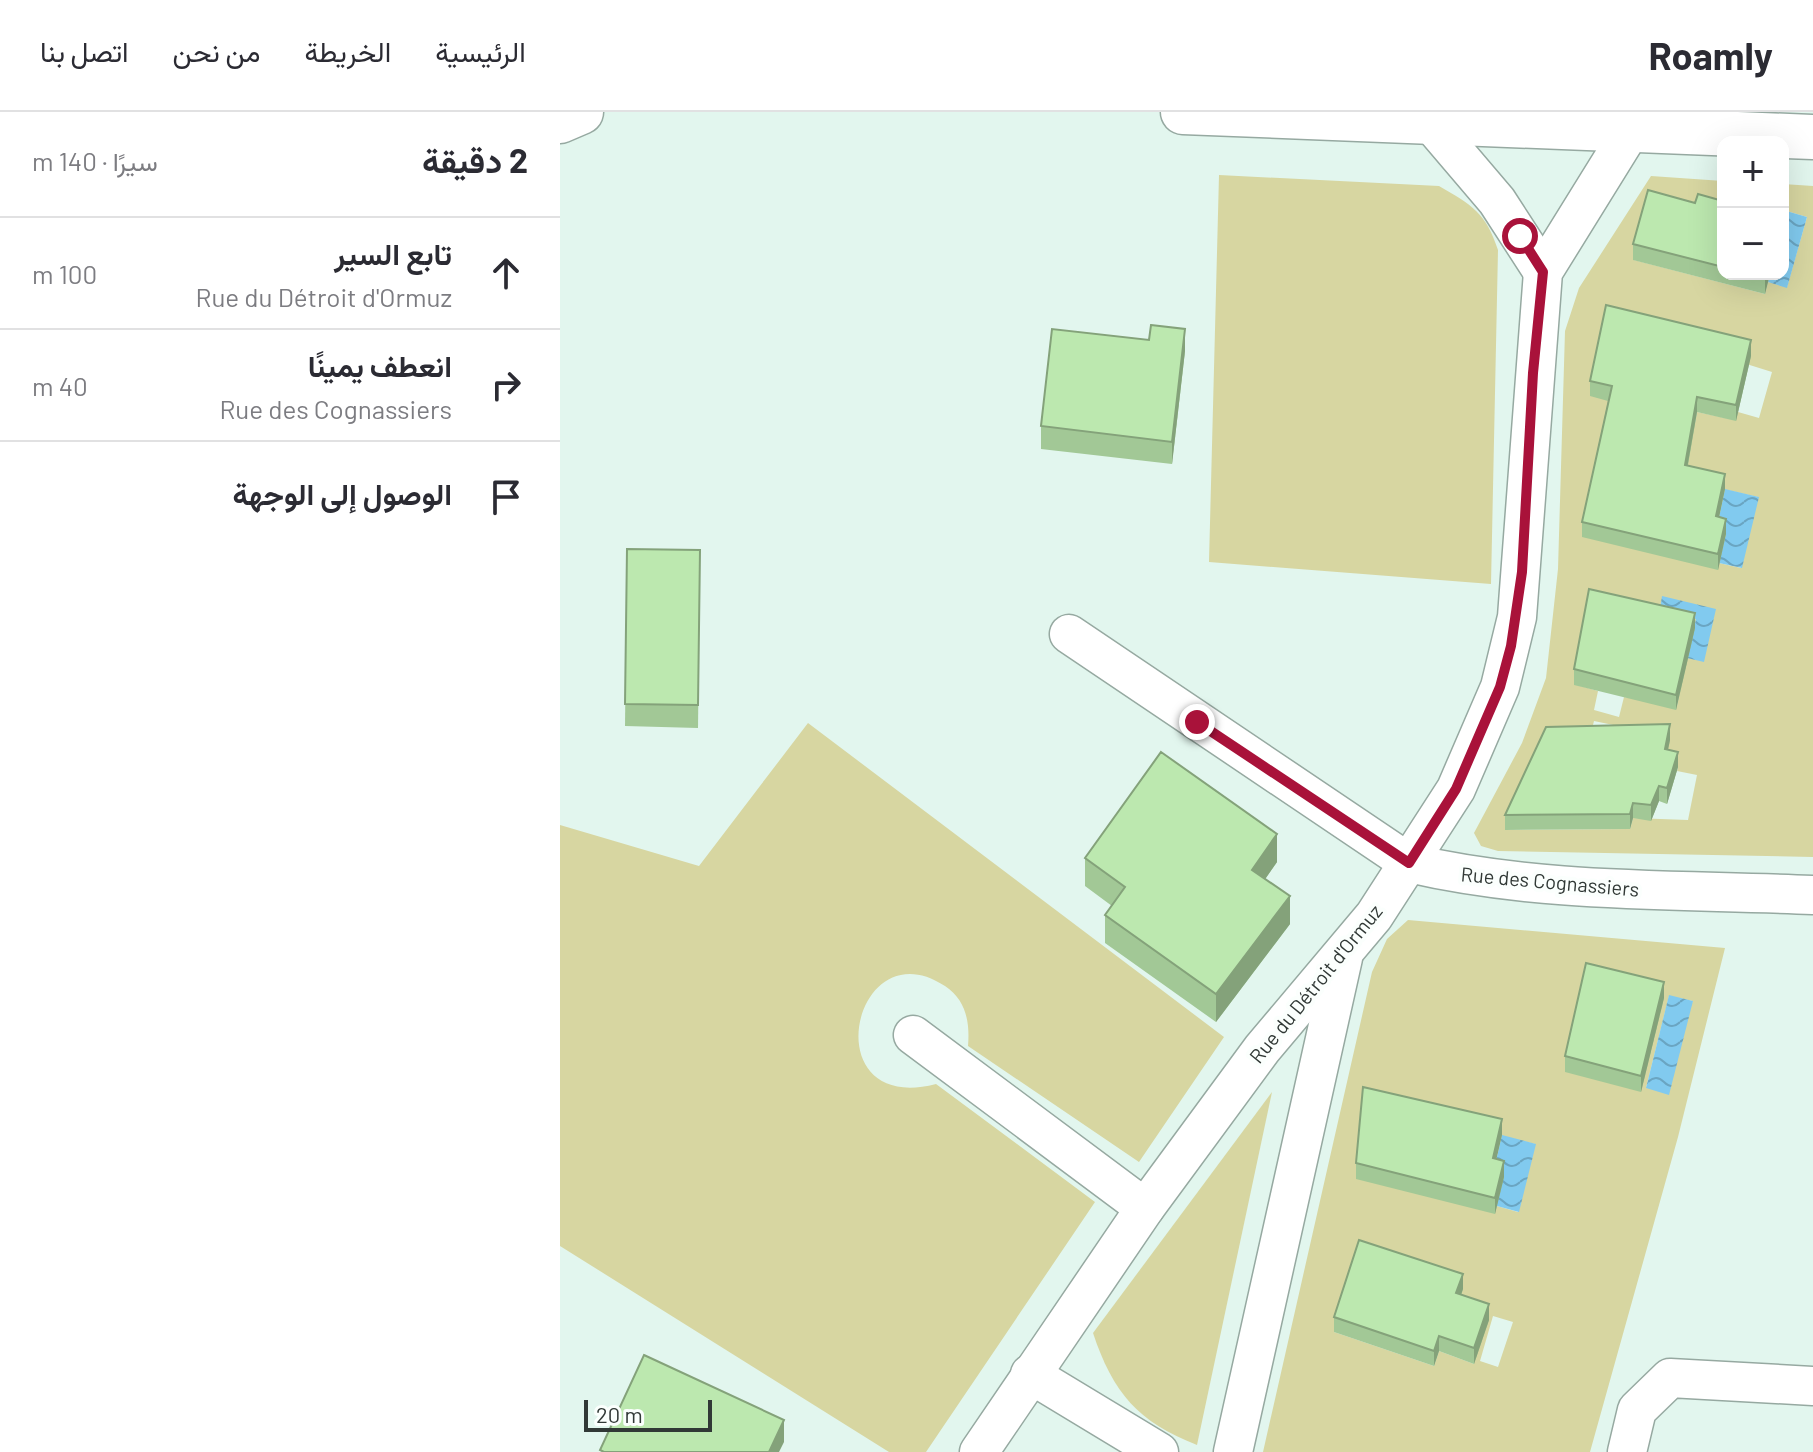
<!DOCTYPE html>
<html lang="ar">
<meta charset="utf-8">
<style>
:root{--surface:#fff;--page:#f2f2f3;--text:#2b2b33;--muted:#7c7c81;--line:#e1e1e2}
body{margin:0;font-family:Barlow,Vazirmatn,sans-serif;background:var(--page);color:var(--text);direction:rtl}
.controls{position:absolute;right:24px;top:24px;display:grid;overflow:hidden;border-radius:16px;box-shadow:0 8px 32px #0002}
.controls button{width:72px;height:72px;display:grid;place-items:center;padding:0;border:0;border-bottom:2px solid var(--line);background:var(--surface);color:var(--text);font:40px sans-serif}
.scale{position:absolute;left:24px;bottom:20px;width:128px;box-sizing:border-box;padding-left:8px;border:4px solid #313936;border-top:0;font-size:22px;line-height:28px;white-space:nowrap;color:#313936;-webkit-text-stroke:6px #fbfffd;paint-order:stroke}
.stop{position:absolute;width:24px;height:24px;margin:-18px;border:6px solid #a9123a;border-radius:50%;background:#fff}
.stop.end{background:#a9123a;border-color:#fff;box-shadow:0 2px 8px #0008}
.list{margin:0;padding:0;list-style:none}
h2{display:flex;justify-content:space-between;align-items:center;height:104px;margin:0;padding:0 32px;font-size:34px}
h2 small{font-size:26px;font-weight:400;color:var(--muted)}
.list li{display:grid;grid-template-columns:52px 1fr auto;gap:24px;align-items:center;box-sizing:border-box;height:112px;padding:0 32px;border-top:2px solid var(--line)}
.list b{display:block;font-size:30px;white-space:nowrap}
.list p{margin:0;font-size:26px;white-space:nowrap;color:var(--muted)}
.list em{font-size:26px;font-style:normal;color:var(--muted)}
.icon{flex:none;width:44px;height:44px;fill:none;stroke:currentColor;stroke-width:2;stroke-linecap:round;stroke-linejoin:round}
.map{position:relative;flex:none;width:1253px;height:1340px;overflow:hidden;direction:ltr}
header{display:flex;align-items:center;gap:48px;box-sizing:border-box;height:112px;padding:0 40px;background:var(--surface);border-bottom:2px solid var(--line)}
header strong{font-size:38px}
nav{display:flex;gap:44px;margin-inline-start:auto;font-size:28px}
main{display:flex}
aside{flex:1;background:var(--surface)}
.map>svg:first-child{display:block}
</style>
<header>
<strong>Roamly</strong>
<nav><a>الرئيسية</a><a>الخريطة</a><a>من نحن</a><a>اتصل بنا</a></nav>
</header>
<main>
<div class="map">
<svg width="1253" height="1340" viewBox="0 0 1253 1340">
<defs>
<pattern id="water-waves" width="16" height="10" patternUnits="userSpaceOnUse" patternTransform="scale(2)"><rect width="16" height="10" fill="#81caef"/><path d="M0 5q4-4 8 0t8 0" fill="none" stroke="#6aa5c2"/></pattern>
</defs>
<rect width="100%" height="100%" fill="#e2f6ee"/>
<!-- green -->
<g fill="#d7d6a1" fill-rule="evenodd">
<path d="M659,63l220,11c33,19 47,27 59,64l-7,334 -282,-22z"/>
<path d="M1091,64l72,5v35l-89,44 131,34 3,-12 19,5 20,-70 -24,-7v-26l30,2v671l-315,-6 -17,-5 -7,-13 48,-90 24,-65 12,-109 7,-238 14,-43zM1046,208l166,52 -13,46 -21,-6 -3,8 -38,-8 -2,11zM1039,349l159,36 -17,71 -22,-5 -2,6zM1136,507l8,42 -17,-3 -10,48 -53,-9 -5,20 -25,-7 4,-19 -24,-7 121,-56zM1034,609l29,6 55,41 -1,3 20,4 -9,45 -55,-2 -3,11 -124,1 82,-85z"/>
<path d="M248,611l416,314 -85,125 -171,-116c2,-24 -2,-46 -23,-60 -92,-61 -133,130 -9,98l159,118 -169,250h-37l-329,-206v-421l139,41z"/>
<path d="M848,808l317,28 -47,189 -88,315h-327l109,-480 15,-33zM1109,884l24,5 -47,87zM804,990l171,42 -17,68 -21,-6zM902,1177l-6,20 18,55 -35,-13 -5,15 -100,-34zM933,1204l20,6 -15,45 -18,-6z"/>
<path d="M712,980l-75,353c-59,-23 -84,-52 -104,-112z"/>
</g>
<!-- water -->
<g fill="url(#water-waves)">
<path d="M1223,98l24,7 -20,71 -19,-6 2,-8h13z"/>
<path d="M1165,377l34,8 -17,71 -23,-5 7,-29 -10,-2z"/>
<path d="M1102,484l54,13 -12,53 -17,-4 9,-39 -36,-10z"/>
<path d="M1109,883l24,6 -24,94 -23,-7z"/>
<path d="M942,1023l34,9 -17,68 -22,-6 -4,-32z"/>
</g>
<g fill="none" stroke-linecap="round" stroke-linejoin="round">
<defs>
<g id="street">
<path d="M868,8l69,81 46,71"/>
<path d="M509,522l340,229c133,31 269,26 404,32"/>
<path d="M353,923l232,173"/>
<path d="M470,1262l129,78"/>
<path d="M419,1340l166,-244 117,-159 112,-133 82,-127 44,-102 17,-70 26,-345 88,-142"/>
<path d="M673,1340l110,-494"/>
<path d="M1067,1340l10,-42 33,-32 143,8"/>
</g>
<g id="secondary">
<path d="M623,0l630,25"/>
<path d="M0,9l21,-9"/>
</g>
</defs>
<!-- street casing -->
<use href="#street" stroke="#96a9a1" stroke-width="41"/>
<!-- secondary casing -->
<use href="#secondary" stroke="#96a9a1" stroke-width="47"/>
<!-- street -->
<use href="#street" stroke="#fff" stroke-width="38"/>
<!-- secondary -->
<use href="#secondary" stroke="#fff" stroke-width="44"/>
</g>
<!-- wall -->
<g fill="#a2c896">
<path d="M1163,89v73h47l-5,20 -132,-34v-16l62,-41z"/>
<path d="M589,228l36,11 -13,113 -131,-15v-23z"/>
<path d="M1191,244l-15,65 -39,-9 -9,53 37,24 -6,28 7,17 -8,36 -136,-33v-15l26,-121 -18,-5v-15z"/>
<path d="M67,437l73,1 -2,178 -73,-2z"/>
<path d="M1135,516l-19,82 -102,-25v-16z"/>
<path d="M1110,628l-2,9 10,18 -11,37 -8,-3 -8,20 -18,-3 -3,11 -125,1v-15z"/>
<path d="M525,746l192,4 -12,17 25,45 -74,98 -111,-79v-28l7,-9 -27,-20z"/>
<path d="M1104,886l-23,94 -76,-20v-16z"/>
<path d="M942,1023l-6,24 8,18 -9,37 -139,-35v-16z"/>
<path d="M903,1177l-2,6 28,25 -15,44 -35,-13 -5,15 -100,-34v-15z"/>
</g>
<!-- shaded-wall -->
<g fill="#84a27a">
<path d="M1206,162h4l-5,20v-16z"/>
<path d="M625,217v22l-13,113v-22z"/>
<path d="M1191,228v16l-15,65v-16z"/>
<path d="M1137,285v15l-12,68v-15z"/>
<path d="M1165,362v15l-9,43v-16z"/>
<path d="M1166,407v15l-8,36v-16z"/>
<path d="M1135,501v15l-19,82v-15z"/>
<path d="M1110,612v16l-5,24v-15z"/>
<path d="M1118,640v15l-11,37v-16z"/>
<path d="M1099,674v15l-8,20v-16z"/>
<path d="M1073,691v15l-3,11v-15z"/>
<path d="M717,722v28l-25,36v-28z"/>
<path d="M730,784v28l-74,98v-28z"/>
<path d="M1104,870v16l-23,94v-16z"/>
<path d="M942,1007v16l-9,39v-16z"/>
<path d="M944,1049v16l-9,37v-16z"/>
<path d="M903,1162v15l-7,20v-16z"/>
<path d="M929,1192v16l-15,44v-16z"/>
<path d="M879,1224v15l-5,15v-15z"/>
<path d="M224,1308v22l-5,10h-10z"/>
</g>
<!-- building -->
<g fill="#bce8af" stroke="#84a27a" stroke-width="2">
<path d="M1088,78l47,13 3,-9 25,7v66l-90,-23z"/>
<path d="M1188,162h18l-1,4z"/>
<path d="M1046,193l145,35 -15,65 -39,-8 -12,68 40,9 -9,42 10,3 -8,35 -136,-32 30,-136 -22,-5z"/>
<path d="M591,213l34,4 -13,113 -131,-16 11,-97 97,11z"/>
<path d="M67,437l73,1 -2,155 -73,-1z"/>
<path d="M1029,477l106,24 -19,82 -102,-26z"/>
<path d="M1110,612l-5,25 13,3 -11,36 -8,-2 -8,19 -18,-2 -3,11 -125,1 41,-88z"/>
<path d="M601,640l116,82 -25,36 38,26 -74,98 -111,-79 20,-28 -40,-29z"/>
<path d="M1026,851l78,19 -23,94 -76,-20z"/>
<path d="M803,975l139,32 -9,39 11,3 -9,37 -139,-35z"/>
<path d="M799,1128l104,34 -7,19 33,11 -15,44 -35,-12 -5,15 -100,-34z"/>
<path d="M84,1243l140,65 -15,32h-165l-4,-2z"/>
</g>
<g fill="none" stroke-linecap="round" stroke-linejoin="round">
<!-- route -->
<path stroke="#a9123a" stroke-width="10" d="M637,610l212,141 47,-74 44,-102 11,-41 11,-74 11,-199 10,-101 -23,-36"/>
</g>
<g text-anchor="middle" stroke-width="8" stroke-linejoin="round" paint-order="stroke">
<!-- street labels -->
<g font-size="20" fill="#313936" stroke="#fbfffd">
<text transform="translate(990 770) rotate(5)" y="7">Rue des Cognassiers</text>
<text transform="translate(756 872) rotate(-51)" y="7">Rue du Détroit d'Ormuz</text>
</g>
</g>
</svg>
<div class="controls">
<button>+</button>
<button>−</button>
</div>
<div class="scale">20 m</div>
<div class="stop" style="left:960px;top:124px"></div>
<div class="stop end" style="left:637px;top:610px"></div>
</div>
<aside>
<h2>2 دقيقة<small>سيرًا · 140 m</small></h2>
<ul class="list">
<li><svg class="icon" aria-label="ahead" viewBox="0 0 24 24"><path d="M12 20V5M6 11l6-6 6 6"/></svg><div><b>تابع السير</b><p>Rue du Détroit d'Ormuz</p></div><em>100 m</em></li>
<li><svg class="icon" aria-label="right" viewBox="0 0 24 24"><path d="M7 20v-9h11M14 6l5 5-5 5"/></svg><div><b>انعطف يمينًا</b><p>Rue des Cognassiers</p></div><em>40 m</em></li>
<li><svg class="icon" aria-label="arrive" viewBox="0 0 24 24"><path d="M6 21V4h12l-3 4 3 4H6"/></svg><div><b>الوصول إلى الوجهة</b></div></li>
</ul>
</aside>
</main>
